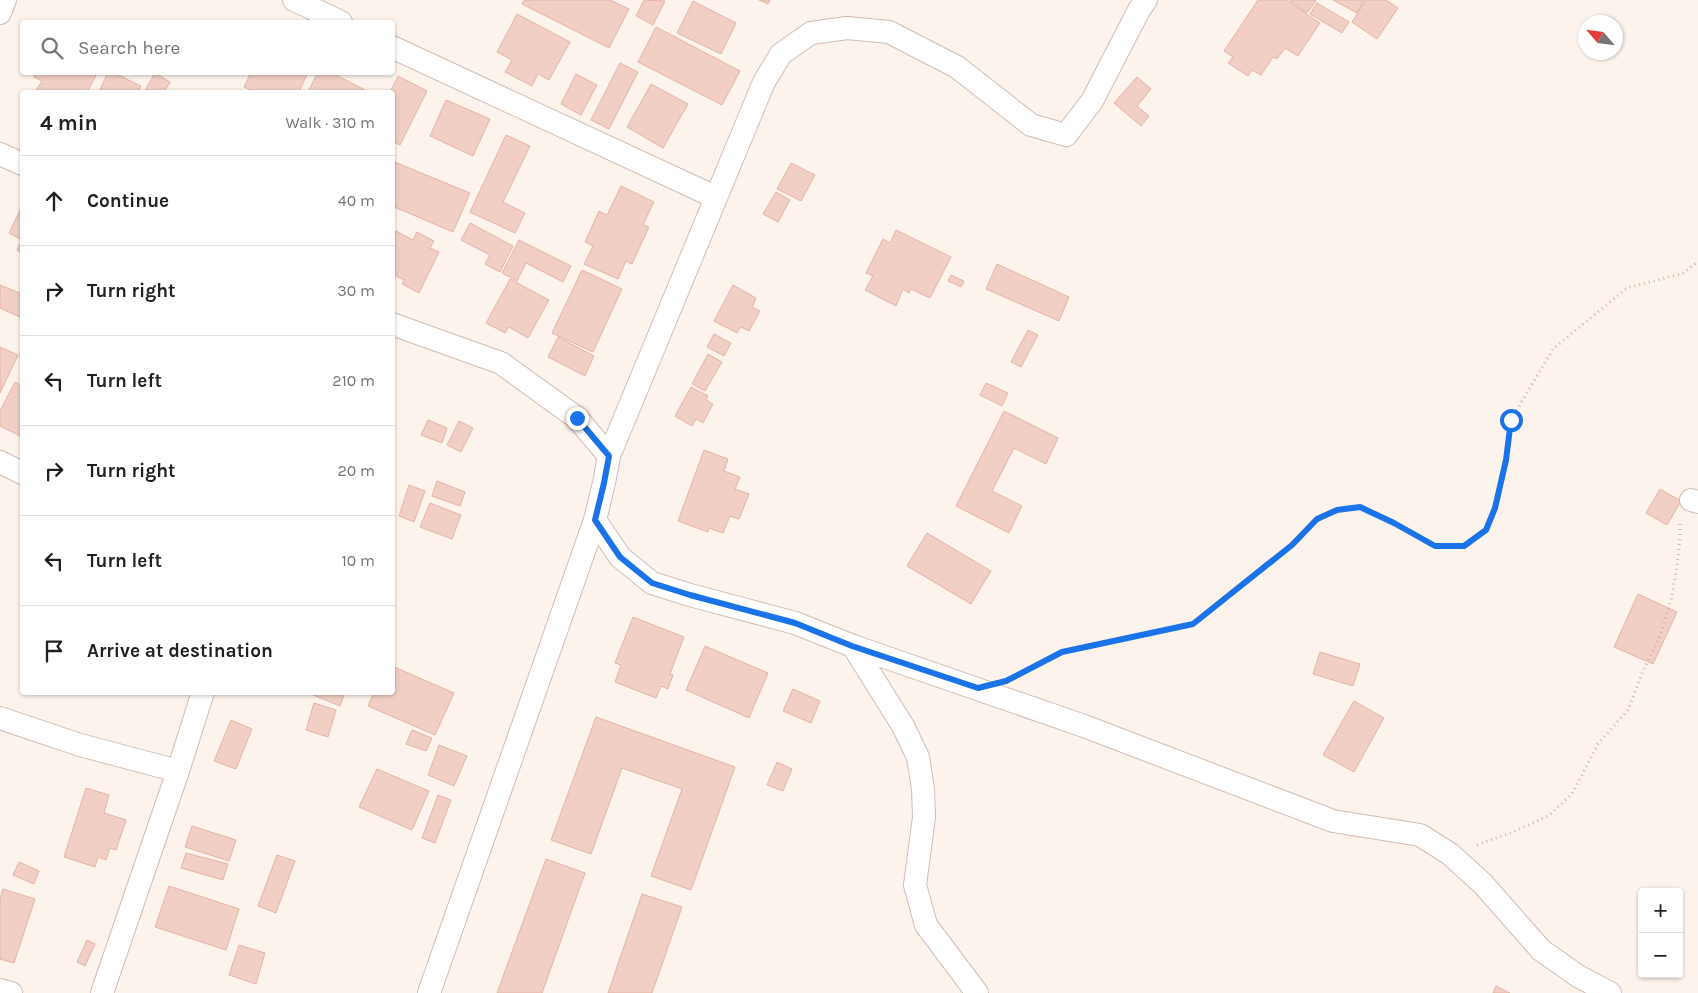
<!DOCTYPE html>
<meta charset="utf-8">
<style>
:root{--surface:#fff;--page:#f6f6f6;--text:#202124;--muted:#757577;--line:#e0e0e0}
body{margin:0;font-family:Karla,sans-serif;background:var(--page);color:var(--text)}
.controls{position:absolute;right:15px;bottom:15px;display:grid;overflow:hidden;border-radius:5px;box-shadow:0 1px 4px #0004}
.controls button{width:45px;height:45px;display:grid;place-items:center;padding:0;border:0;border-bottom:1px solid var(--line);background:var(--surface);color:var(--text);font:25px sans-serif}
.compass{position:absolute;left:1578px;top:15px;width:45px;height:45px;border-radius:50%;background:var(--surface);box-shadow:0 1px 4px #0004;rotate:298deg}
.stop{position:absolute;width:15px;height:15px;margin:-11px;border:4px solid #1a73e8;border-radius:50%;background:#fff}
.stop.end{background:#1a73e8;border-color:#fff;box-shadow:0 1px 5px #0008}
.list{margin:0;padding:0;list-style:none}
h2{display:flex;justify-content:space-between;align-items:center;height:65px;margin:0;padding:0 20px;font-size:21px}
h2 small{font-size:16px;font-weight:400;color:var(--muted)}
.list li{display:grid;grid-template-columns:32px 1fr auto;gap:15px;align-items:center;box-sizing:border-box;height:90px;padding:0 20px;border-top:1px solid var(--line)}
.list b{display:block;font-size:19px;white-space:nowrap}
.list em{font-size:16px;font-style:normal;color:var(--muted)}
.icon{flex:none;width:28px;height:28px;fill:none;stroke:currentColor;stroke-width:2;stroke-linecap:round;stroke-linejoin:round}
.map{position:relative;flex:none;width:1698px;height:993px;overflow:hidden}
.search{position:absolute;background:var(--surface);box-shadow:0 1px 4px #0004;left:20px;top:20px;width:375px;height:55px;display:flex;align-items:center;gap:12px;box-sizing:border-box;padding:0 18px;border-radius:5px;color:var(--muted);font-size:19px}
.panel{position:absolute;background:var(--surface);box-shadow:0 1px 4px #0004;left:20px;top:90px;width:375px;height:605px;border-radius:5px}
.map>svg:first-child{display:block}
</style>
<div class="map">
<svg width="1698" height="993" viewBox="0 0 1698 993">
<rect width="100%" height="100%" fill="#fcf4ec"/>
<!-- building -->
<g fill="#f1cfc4" stroke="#e4b3a4">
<path d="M524,0h86l19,9 -20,39 -87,-44z"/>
<path d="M644,0l21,1 -12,24 -17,-9z"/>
<path d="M759,0h11l-2,4z"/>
<path d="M1258,0h28l34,23 -22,33 -13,-8 -8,11 -4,-2 -12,18 -9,-5 -4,6 -20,-13 5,-6 -9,-6z"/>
<path d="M1289,0h26l1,1 -9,12z"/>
<path d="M1333,0h31l-7,13z"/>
<path d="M1366,0h20l12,8 -21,31 -25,-17z"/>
<path d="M693,1l43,22 -15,31 -44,-21z"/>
<path d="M1317,3l32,19 -7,11 -32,-19z"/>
<path d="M517,14l53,28 -21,38 -11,-6 -6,12 -27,-14 7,-12 -15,-8z"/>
<path d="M656,27l84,44 -18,34 -84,-43z"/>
<path d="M620,63l18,9 -29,57 -18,-9z"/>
<path d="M37,72h61l-11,20h-52l7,-11 -8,-4z"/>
<path d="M108,72h4l29,14 -3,6h-39z"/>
<path d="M251,72h57l-9,20h-43l-12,-5z"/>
<path d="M318,72h19l-1,3 29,15 -2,2h-55z"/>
<path d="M155,73l15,9 -6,10h-20z"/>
<path d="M576,74l21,11 -16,30 -20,-11z"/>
<path d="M398,76l29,15 -27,54 -8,-4v-49h-2z"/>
<path d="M1137,77l14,12 -14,17 12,10 -8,10 -27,-23z"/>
<path d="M651,84l37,20 -25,44 -36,-21z"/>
<path d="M446,100l44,19 -17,37 -43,-20z"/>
<path d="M506,135l24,11 -27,56 22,11 -10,20 -45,-21z"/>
<path d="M392,161l78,32 -17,39 -61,-26z"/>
<path d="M791,163l24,12 -14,26 -24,-12z"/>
<path d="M621,186l33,16 -11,23 6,2 -17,37 -6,-3 -8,18 -34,-15 9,-18 -8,-4 14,-31 8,4z"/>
<path d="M776,192l14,8 -12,22 -15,-8z"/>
<path d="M22,206v47l-5,-3 5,-10 -13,-7z"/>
<path d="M470,223l43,23 -13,26 -15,-8 5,-9 -29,-15z"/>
<path d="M896,230l55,27 -21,41 -19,-9 -2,4 -6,-4 -7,17 -31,-16 8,-14 -7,-3 17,-34 7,4z"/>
<path d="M396,231l17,9 4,-8 17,9 -4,7 9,4 -20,41 -17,-9 2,-4 -12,-6v-36z"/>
<path d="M519,240l52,26 -8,16 -37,-19 -9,18 -15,-8z"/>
<path d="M997,264l72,33 -10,24 -73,-32z"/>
<path d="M582,270l40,19 -29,63 -41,-19z"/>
<path d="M951,275l13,6 -3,6 -13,-6z"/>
<path d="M510,279l39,21 -21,38 -19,-11 -4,6 -19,-10z"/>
<path d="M0,285l22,9v24l-22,-10z"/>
<path d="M733,285l23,13 -4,9 8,4 -11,20 -8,-4 -4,6 -23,-12z"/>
<path d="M1028,330l10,5 -17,32 -10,-5z"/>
<path d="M714,334l17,9 -7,13 -17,-9z"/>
<path d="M558,337l36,19 -9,20 -37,-19z"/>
<path d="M0,347l18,8 -18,38z"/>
<path d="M708,354l14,8 -17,29 -13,-7z"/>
<path d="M15,382l7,4v51l-22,-11v-15z"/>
<path d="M986,383l22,10 -6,13 -22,-11z"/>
<path d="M691,387l17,9 -2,4 7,4 -10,19 -7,-4 -4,7 -17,-10z"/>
<path d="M1004,411l54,27 -12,26 -32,-16 -22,43 30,15 -13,27 -53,-27z"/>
<path d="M428,420l19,8 -5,15 -21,-8z"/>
<path d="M459,421l14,7 -12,24 -14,-7z"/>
<path d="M704,450l24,9 -4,12 16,6 -5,12 14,5 -10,25 -9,-3 -7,17 -14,-5 -1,4 -30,-11z"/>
<path d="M437,481l28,11 -5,14 -28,-10z"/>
<path d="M409,485l16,6 -11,31 -15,-6z"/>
<path d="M1660,489l21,12 -14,24 -21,-12z"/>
<path d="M430,503l31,12 -9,24 -32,-12z"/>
<path d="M927,533l64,38 -20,33 -64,-38z"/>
<path d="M1638,594l39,18 -24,52 -39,-17z"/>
<path d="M633,617l51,20 -14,37 3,1 -5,14 -7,-3 -5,12 -41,-16 6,-17 -6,-2z"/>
<path d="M705,646l63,27 -19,45 -63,-28z"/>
<path d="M1320,652l40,12 -7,22 -40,-12z"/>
<path d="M392,666l62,27 -19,42 -67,-29 6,-14h18z"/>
<path d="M793,689l27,12 -9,22 -28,-12z"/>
<path d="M314,692h31l-5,14 -27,-11z"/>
<path d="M1354,701l30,17 -30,54 -31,-17z"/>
<path d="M314,703l22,7 -8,27 -22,-7z"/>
<path d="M596,717l139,50 -44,123 -40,-14 31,-87 -60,-21 -31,86 -40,-14z"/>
<path d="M231,720l21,9 -16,40 -22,-8z"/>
<path d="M412,730l20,8 -6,13 -20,-7z"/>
<path d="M439,745l28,11 -13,30 -26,-11z"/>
<path d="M777,762l15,7 -9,22 -16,-6z"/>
<path d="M377,769l52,22 -17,39 -53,-23z"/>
<path d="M86,788l23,7 -5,18 22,7 -10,30 -6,-2 -4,12 -8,-3 -3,10 -31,-10z"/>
<path d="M438,795l13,5 -16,43 -13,-5z"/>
<path d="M192,826l44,14 -7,21 -44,-14z"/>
<path d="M186,853l42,11 -5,16 -42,-12z"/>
<path d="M277,855l18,6 -19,52 -18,-7z"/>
<path d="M546,859l39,14 -43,120h-45z"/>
<path d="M19,862l20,9 -5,13 -21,-9z"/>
<path d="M169,886l70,23 -13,41 -71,-23z"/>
<path d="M3,889l32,10 -21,64 -14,-4v-61z"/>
<path d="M642,894l40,13 -30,86h-44z"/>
<path d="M87,940l8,4 -10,22 -8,-4z"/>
<path d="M239,945l26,8 -9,31 -27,-9z"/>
<path d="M1496,986l14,7h-17z"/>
</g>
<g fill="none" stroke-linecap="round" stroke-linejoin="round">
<defs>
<g id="minor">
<path d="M294,0l47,22"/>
<path d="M0,13l5,-13"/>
<path d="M392,47l323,150"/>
<path d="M0,154l22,10"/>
<path d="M392,324l109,39 76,55 32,38 -5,27 -9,37 25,37 32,26 38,12 105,28 58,23 231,80 249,95 87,14 30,19 33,30 58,66 37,26 32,17"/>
<path d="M609,456l155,-374 17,-28 30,-21 36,-5 42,4 68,35 74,58 35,10 26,-34 47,-91 7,-10"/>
<path d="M0,462l22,11"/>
<path d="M1691,500l7,2"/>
<path d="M853,646l50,80 15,31 5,32 1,28 -9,68 11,40 51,68"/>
<path d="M0,718l80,27 98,26"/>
<path d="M0,990l11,3"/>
<path d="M102,993l76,-222 25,-79"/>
<path d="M429,993l166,-473"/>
</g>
</defs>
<!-- minor casing -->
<use href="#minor" stroke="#d2bcb3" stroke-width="24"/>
<!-- path -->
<g stroke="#d7b2a6" stroke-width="3" stroke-dasharray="1 4" stroke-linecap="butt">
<path d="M1015,676l47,-24 131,-28 99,-79 25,-26 20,-10 23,-2 34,16 41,23h29l22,-16 9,-22 11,-47 5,-41 42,-71 74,-61 57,-15 14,-12"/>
<path d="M1477,845l38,-14 33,-15 24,-22 26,-50 30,-34 15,-39 16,-32 12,-39 6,-34 3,-28v-17"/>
</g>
<!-- minor -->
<use href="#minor" stroke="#fff" stroke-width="22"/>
</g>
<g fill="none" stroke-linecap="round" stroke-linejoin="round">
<!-- route -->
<path stroke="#1a73e8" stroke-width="6" d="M577,418l32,38 -5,27 -9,37 25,37 32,26 38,12 105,28 57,23 126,42 28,-7 56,-29 131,-28 99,-79 25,-26 20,-9 23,-3 34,16 41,23h29l22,-16 9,-22 11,-48 5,-40"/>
</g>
</svg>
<div class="controls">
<button>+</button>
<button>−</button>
</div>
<svg class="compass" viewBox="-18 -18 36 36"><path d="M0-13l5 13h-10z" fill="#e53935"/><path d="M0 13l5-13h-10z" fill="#757577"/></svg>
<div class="stop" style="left:1511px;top:420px"></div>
<div class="stop end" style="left:577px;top:418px"></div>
<div class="search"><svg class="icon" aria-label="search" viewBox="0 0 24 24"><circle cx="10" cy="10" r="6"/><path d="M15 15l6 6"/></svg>Search here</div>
<section class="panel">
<h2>4 min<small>Walk · 310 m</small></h2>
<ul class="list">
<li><svg class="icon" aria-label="ahead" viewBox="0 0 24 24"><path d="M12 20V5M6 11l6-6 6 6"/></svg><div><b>Continue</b></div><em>40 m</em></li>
<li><svg class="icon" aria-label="right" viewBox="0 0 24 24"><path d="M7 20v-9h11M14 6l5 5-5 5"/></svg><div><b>Turn right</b></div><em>30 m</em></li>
<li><svg class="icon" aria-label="left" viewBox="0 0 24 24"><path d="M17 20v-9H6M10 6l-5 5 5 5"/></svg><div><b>Turn left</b></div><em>210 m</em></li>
<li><svg class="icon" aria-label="right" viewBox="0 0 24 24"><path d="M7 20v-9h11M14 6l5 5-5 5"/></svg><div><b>Turn right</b></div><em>20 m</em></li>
<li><svg class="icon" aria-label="left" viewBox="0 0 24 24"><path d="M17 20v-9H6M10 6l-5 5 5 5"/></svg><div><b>Turn left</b></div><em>10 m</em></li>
<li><svg class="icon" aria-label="arrive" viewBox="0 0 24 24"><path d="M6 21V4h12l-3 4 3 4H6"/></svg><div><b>Arrive at destination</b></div></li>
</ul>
</section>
</div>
